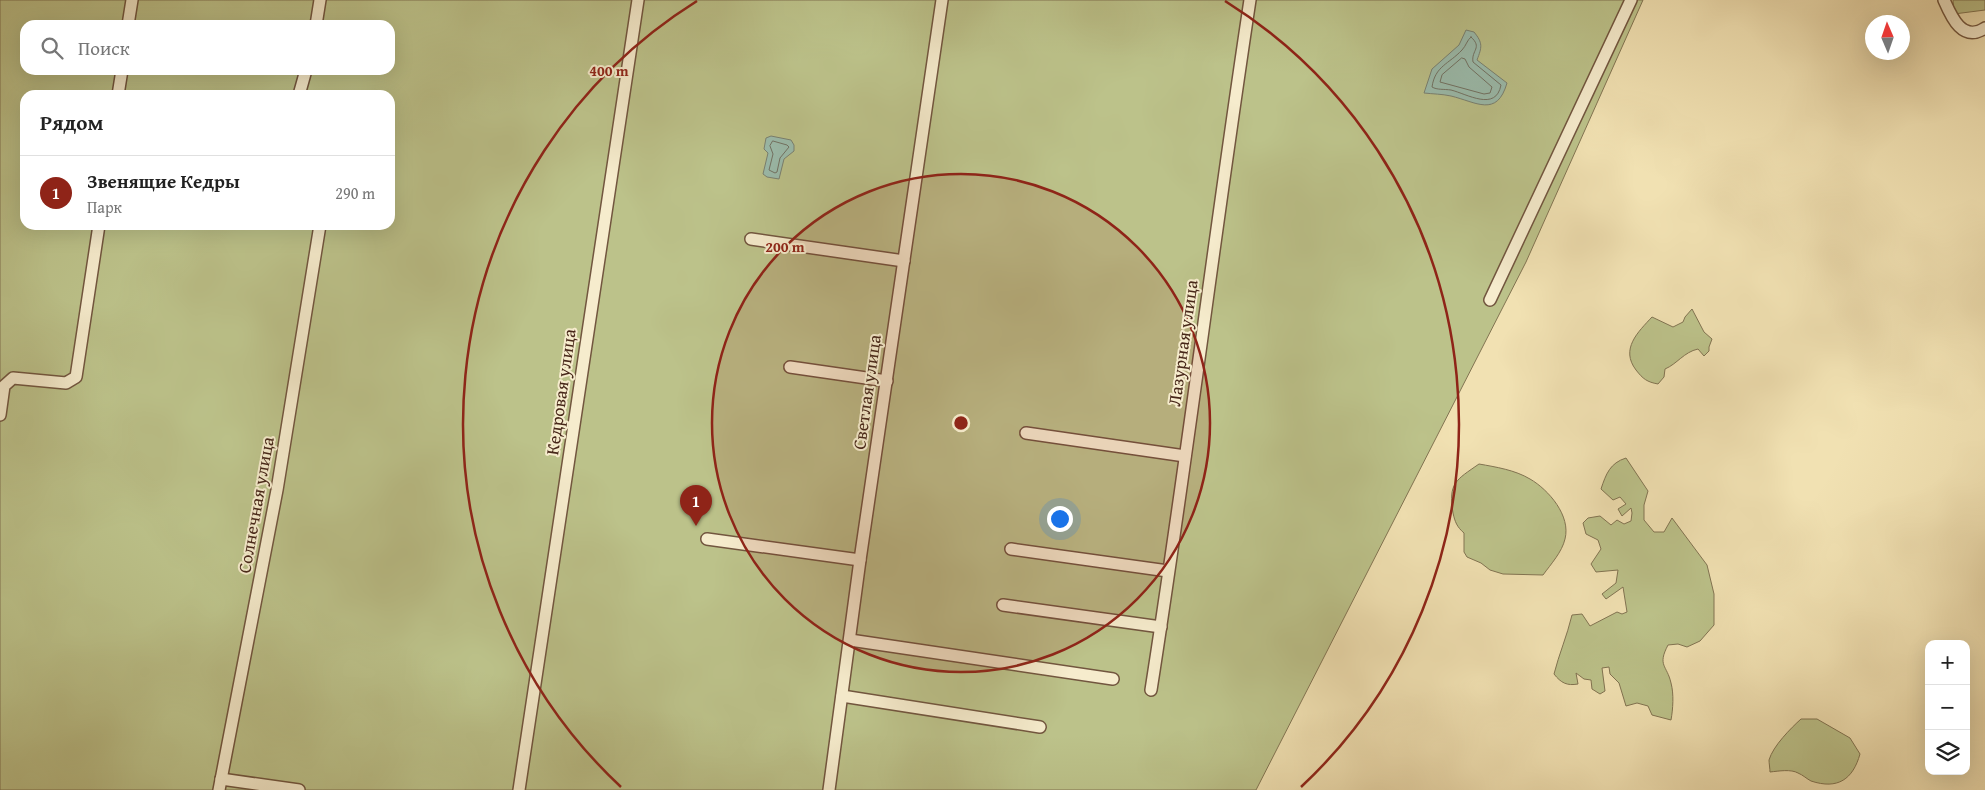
<!DOCTYPE html>
<html lang="ru">
<meta charset="utf-8">
<style>
:root{--surface:#fff;--page:#f2f2f2;--text:#222;--muted:#767676;--line:#e0e0e0;--accent:#8f2418}
body{margin:0;font-family:"Gentium Book Plus",serif;background:var(--page);color:var(--text)}
.controls{position:absolute;right:15px;bottom:15px;display:grid;overflow:hidden;border-radius:10px;box-shadow:0 5px 20px #0002}
.controls button{width:45px;height:45px;display:grid;place-items:center;padding:0;border:0;border-bottom:1px solid var(--line);background:var(--surface);color:var(--text);font:25px sans-serif}
.compass{position:absolute;left:1865px;top:15px;width:45px;height:45px;border-radius:50%;background:var(--surface);box-shadow:0 5px 20px #0002;rotate:358deg}
.you{position:absolute;left:1059px;top:518px;width:18px;height:18px;margin:-12px;border:4px solid #fff;border-radius:50%;background:#1a73e8;box-shadow:0 0 0 8px #1a73e833}
.badge{display:grid;place-items:center;width:32px;height:32px;border-radius:50%;background:var(--accent);color:#fff;font-size:16px;font-weight:700}
.pin{position:absolute;translate:-50% -41px;filter:drop-shadow(0 1px 2px #0008)}
.pin::after{content:'';position:absolute;top:26px;width:18px;height:15px;background:inherit;clip-path:polygon(0 0,100% 0,50% 100%)}
.list{margin:0;padding:0;list-style:none}
h2{display:flex;justify-content:space-between;align-items:center;height:65px;margin:0;padding:0 20px;font-size:21px}
h2 small{font-size:16px;font-weight:400;color:var(--muted)}
.list li{display:grid;grid-template-columns:32px 1fr auto;gap:15px;align-items:center;box-sizing:border-box;height:75px;padding:0 20px;border-top:1px solid var(--line)}
.list b{display:block;font-size:19px;white-space:nowrap}
.list p{margin:0;font-size:16px;white-space:nowrap;color:var(--muted)}
.list em{font-size:16px;font-style:normal;color:var(--muted)}
.icon{flex:none;width:28px;height:28px;fill:none;stroke:currentColor;stroke-width:2;stroke-linecap:round;stroke-linejoin:round}
.map{position:relative;flex:none;width:1985px;height:790px;overflow:hidden}
.search{position:absolute;background:var(--surface);box-shadow:0 5px 20px #0002;left:20px;top:20px;width:375px;height:55px;display:flex;align-items:center;gap:12px;box-sizing:border-box;padding:0 18px;border-radius:15px;color:var(--muted);font-size:19px}
.panel{position:absolute;background:var(--surface);box-shadow:0 5px 20px #0002;left:20px;top:90px;width:375px;height:140px;border-radius:15px}
.map>svg:first-child{display:block}
</style>
<div class="map">
<svg width="1985" height="790" viewBox="0 0 1985 790">
<rect width="100%" height="100%" fill="#f1e1b2"/>
<filter id="stains"><feTurbulence type="fractalNoise" baseFrequency=".004" numOctaves="4"/><feColorMatrix values="0 0 0 0 .2 0 0 0 0 .09 0 0 0 0 .02 0 0 0 .5 -.17"/></filter>
<radialGradient id="worn" r=".72"><stop offset=".6" stop-color="#630" stop-opacity="0"/><stop offset="1" stop-color="#630" stop-opacity=".3"/></radialGradient>
<!-- green -->
<g fill="#bcc28a" stroke="#827452" fill-rule="evenodd">
<path d="M0,0h1643l-117,262 -270,528h-1256zM25,25h365v45h-365zM25,95h365v130h-365z"/>
<path d="M1953,0h32v10l-31,4z"/>
<path d="M1692,309l12,23 8,7 -3,8v4l-5,5 -6,-7c-14,3 -21,15 -33,20l-1,8 -6,7c-11,-2 -15,-5 -22,-14 -16,-21 2,-38 16,-53l21,10 10,-5 2,-5z"/>
<path d="M1626,458l22,33 -4,14v15l10,12h10l8,-14 35,47 7,29v31l-14,16 -13,6 -9,-3 -10,1c-11,21 -1,20 3,38 3,11 2,26 0,37l-19,-5 -4,-9 -11,-3 -11,3 -7,-23 -9,-9 -1,-7 -7,1 3,23 -5,3 -8,-5 -1,-9 -7,-1 -8,-6 2,11c-11,2 -17,-1 -24,-10 5,-20 13,-38 18,-59l10,-1 8,12 27,-14 5,2 5,-2 -4,-25 -17,12 -4,-5 14,-11 2,-13 -22,2 -5,-8 10,-15 -3,-9 -12,-6 -3,-11 5,-5 12,-2 11,9 6,-5 7,4 7,-3 1,-8 -1,-5 -9,8 -4,-7 8,-5 -6,-7 -7,3 -12,-11c5,-15 9,-26 25,-31z"/>
<path d="M1479,464c17,3 36,6 51,15 19,11 41,37 35,60 -3,13 -14,25 -22,36l-40,-1 -13,-4 -9,-7 -14,-6 -3,-5v-19c-7,-6 -9,-11 -11,-20 -5,-30 3,-33 26,-49z"/>
<path d="M1801,719h16l33,19 10,16c-7,25 -22,36 -49,27 -4,-2 -8,-6 -13,-8 -7,-4 -19,-2 -28,-1 0,-3 -1,-9 -1,-12 4,-14 22,-32 32,-41z"/>
</g>
<!-- water -->
<g fill="#9bbdae" stroke="#798172">
<path d="M1466,30l8,2c9,11 8,15 3,28l30,23c-10,35 -31,19 -56,13 -9,-2 -18,-2 -27,-3l8,-24 27,-24z"/>
<path d="M771,136l20,4 3,5v6l-10,8 -5,20 -12,-2 -4,-3 5,-21 -4,-4 2,-11z"/>
</g>
<g fill="none" stroke-linecap="round" stroke-linejoin="round">
<!-- shore -->
<g stroke="#717264" stroke-width="1">
<path d="M1471,37c12,11 0,13 2,25l28,23c-5,27 -34,9 -50,5 -7,-1 -14,0 -19,-3 3,-21 17,-23 30,-37 4,-4 5,-10 9,-13z"/>
<path d="M1462,58l3,1 4,8 23,20 -2,6 -6,1 -44,-12 2,-7z"/>
<path d="M773,141l14,4 2,2 -9,11 -3,14 -2,1 -6,-3 4,-16 -3,-8z"/>
</g>
<defs>
<g id="minor">
<path d="M1944,0c7,16 18,43 41,28"/>
<path d="M128,25l4,-25"/>
<path d="M316,25l4,-25"/>
<path d="M118,95l4,-25"/>
<path d="M299,95l7,-25"/>
<path d="M751,239l153,22"/>
<path d="M1490,300l141,-300"/>
<path d="M790,367l97,14"/>
<path d="M0,415l4,-29 9,-8 53,5 10,-6 23,-152"/>
<path d="M1026,433l159,23"/>
<path d="M707,539l153,21"/>
<path d="M1011,549l157,22"/>
<path d="M1003,605l158,22"/>
<path d="M850,640l263,39"/>
<path d="M1151,690c36,-229 64,-460 99,-690"/>
<path d="M842,696l198,31"/>
<path d="M221,779l78,11"/>
<path d="M219,790l58,-300 43,-265"/>
<path d="M519,790l119,-790"/>
<path d="M829,790l31,-230 82,-560"/>
</g>
</defs>
<!-- minor casing -->
<use href="#minor" stroke="#72563f" stroke-width="14"/>
<!-- minor -->
<use href="#minor" stroke="#f6eccd" stroke-width="11"/>
</g>
<!-- distance rings -->
<circle cx="961" cy="423" r="249" fill="#8f2418" fill-opacity=".12"/>
<g fill="none" stroke="#8f2418" stroke-width="2.5">
<circle cx="961" cy="423" r="249"/>
<path d="M621 787A498 498 0 0 1 697 1M1225 1A498 498 0 0 1 1301 787"/>
</g>
<g text-anchor="middle" stroke-width="4" stroke-linejoin="round" paint-order="stroke">
<!-- street labels -->
<g font-size="18" fill="#472719" stroke="#f6eccd">
<text transform="translate(1183 343) rotate(-82)" y="6">Лазурная улица</text>
<text transform="translate(561 392) rotate(-82)" y="6">Кедровая улица</text>
<text transform="translate(867 392) rotate(-82)" y="6">Светлая улица</text>
<text transform="translate(256 505) rotate(-80)" y="6">Солнечная улица</text>
</g>
</g>
<circle cx="961" cy="423" r="8" fill="#8f2418" stroke="#f6eccd" stroke-width="2.5"/>
<g font-size="15" text-anchor="middle" font-weight="bold" fill="#8f2418" stroke="#f6eccd" stroke-width="4" stroke-linejoin="round" paint-order="stroke">
<text x="609" y="76">400 m</text>
<text x="785" y="252">200 m</text>
</g>
<rect width="100%" height="100%" filter="url(#stains)"/>
<rect width="100%" height="100%" fill="url(#worn)"/>
</svg>
<div class="controls">
<button>+</button>
<button>−</button>
<button><svg class="icon" aria-label="layers" viewBox="0 0 24 24"><path d="M12 4l9 5-9 5-9-5zM3 14l9 5 9-5"/></svg></button>
</div>
<svg class="compass" viewBox="-18 -18 36 36"><path d="M0-13l5 13h-10z" fill="#e53935"/><path d="M0 13l5-13h-10z" fill="#767676"/></svg>
<div class="you"></div>
<div class="pin badge" style="left:696px;top:526px">1</div>
<div class="search"><svg class="icon" aria-label="search" viewBox="0 0 24 24"><circle cx="10" cy="10" r="6"/><path d="M15 15l6 6"/></svg>Поиск</div>
<section class="panel">
<h2>Рядом<small></small></h2>
<ul class="list">
<li><span class="badge">1</span><div><b>Звенящие Кедры</b><p>Парк</p></div><em>290 m</em></li>
</ul>
</section>
</div>
